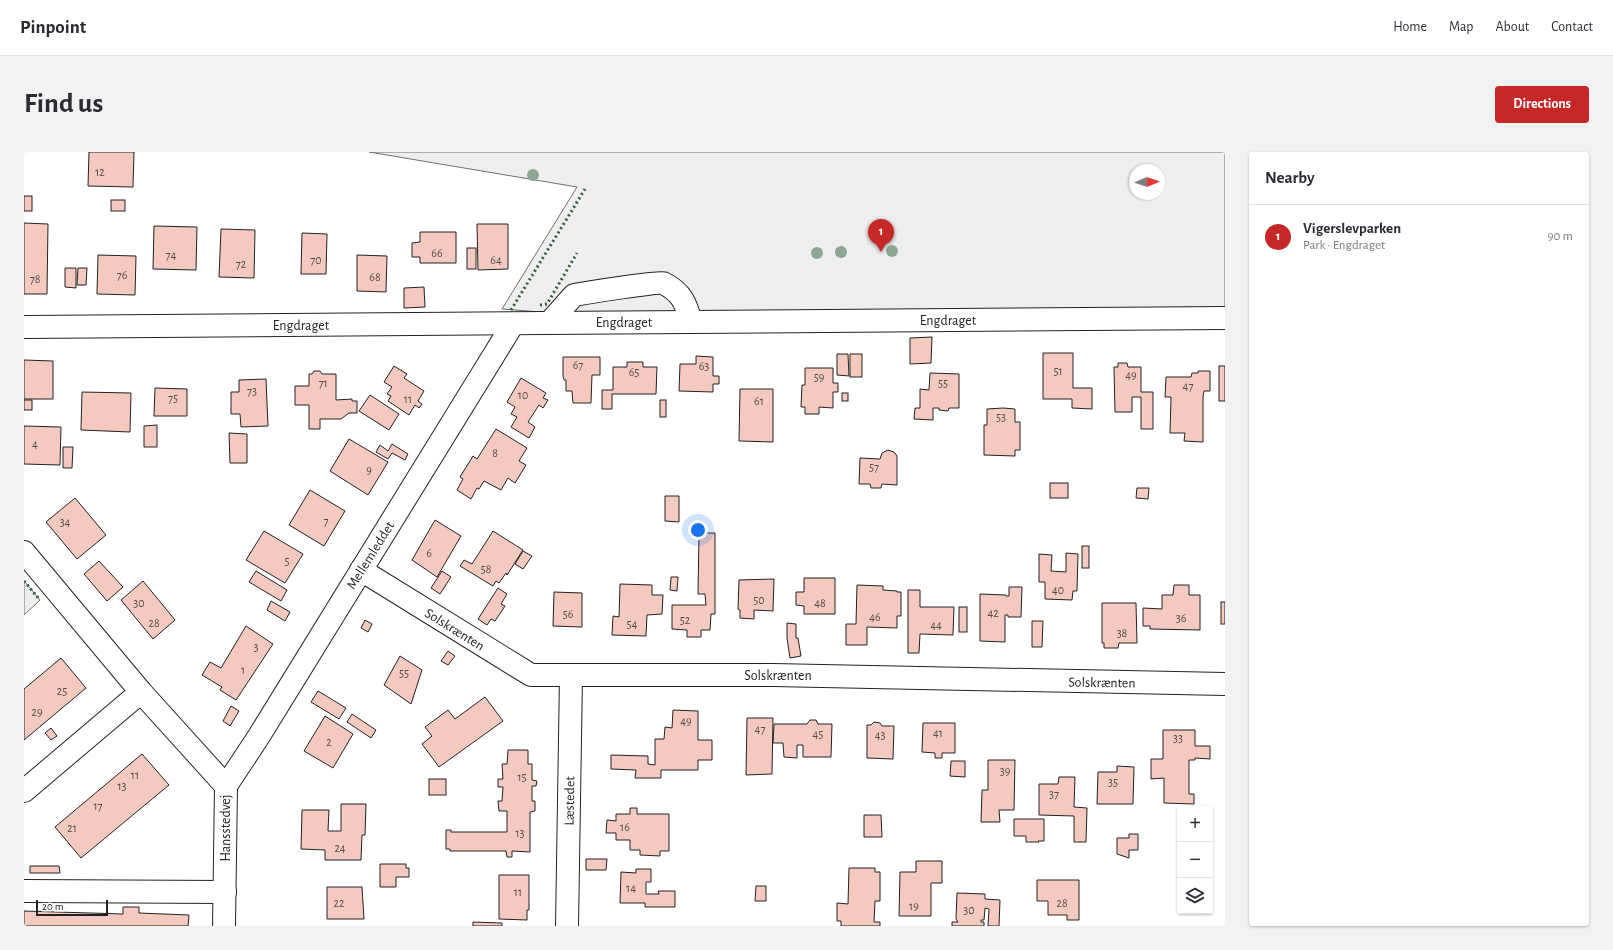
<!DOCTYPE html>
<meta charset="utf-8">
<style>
:root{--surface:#fff;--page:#f2f2f3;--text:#2b2b33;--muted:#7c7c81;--line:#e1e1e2;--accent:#c62828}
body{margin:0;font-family:"Alegreya Sans",sans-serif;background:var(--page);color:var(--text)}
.controls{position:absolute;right:12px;bottom:12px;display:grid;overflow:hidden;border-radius:4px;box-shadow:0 1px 3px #0004}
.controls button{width:36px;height:36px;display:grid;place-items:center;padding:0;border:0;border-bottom:1px solid var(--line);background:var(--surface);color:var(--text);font:20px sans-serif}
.compass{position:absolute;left:1105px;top:12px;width:36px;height:36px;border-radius:50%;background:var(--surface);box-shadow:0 1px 3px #0004;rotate:88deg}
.scale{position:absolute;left:12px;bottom:10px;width:72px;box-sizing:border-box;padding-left:4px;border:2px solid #222;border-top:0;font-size:11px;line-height:14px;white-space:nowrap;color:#222;-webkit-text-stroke:3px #fff;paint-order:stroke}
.you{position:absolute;left:674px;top:378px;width:14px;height:14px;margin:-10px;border:3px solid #fff;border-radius:50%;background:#1a73e8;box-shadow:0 0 0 6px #1a73e833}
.badge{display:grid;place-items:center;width:26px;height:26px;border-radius:50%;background:var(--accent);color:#fff;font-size:13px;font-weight:700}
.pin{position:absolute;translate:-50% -33px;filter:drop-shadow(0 1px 2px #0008)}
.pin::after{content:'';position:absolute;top:21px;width:14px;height:12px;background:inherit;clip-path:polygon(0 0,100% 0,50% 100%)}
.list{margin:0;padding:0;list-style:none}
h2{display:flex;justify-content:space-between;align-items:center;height:52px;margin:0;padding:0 16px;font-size:17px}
h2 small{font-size:13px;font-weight:400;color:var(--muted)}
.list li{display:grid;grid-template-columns:26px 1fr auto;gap:12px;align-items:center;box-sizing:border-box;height:64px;padding:0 16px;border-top:1px solid var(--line)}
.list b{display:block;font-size:15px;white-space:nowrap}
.list p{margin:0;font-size:13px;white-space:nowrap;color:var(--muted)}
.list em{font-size:13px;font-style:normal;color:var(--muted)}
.icon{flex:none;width:22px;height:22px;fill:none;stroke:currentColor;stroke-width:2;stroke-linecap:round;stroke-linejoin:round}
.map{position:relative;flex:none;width:1201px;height:774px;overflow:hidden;border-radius:4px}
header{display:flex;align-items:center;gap:24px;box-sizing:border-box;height:56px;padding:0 20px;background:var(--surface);border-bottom:1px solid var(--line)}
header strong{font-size:19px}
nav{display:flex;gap:22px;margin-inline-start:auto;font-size:14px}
.intro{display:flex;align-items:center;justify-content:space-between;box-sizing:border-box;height:96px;padding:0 24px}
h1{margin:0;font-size:28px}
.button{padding:10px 18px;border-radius:4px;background:var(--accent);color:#fff;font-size:14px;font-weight:700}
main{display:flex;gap:24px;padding:0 24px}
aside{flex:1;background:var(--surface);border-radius:4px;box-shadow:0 1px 3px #0004}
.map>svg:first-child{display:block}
</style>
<header>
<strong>Pinpoint</strong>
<nav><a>Home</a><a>Map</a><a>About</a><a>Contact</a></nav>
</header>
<div class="intro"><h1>Find us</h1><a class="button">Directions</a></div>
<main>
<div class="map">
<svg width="1201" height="774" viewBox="0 0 1201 774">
<rect width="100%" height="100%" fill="#fff"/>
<!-- green -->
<g fill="#eee" stroke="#6f6f6f" fill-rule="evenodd">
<path d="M345,0h856v157l-684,3 -39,-3 75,-122zM1111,18h24v24h-24z"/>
<path d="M0,429l16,19 -16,15z"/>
</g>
<!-- building -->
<g fill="#f3c9c0" stroke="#222">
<path d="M65,0h45l-1,35 -45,-1z"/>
<rect x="0" y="44" width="8" height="15"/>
<rect x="87" y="48" width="14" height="11"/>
<path d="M0,71l24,1 -1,70h-23z"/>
<path d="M453,72h31v45l-30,1z"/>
<path d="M130,74l43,1 -1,43 -43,-1z"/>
<path d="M197,77l34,1 -1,48 -35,-1z"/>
<path d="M396,80h36v31h-36v-6h-8v-14l8,-1z"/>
<path d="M278,81l25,1 -1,40h-25z"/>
<rect x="443" y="96" width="9" height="21"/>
<path d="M74,103l38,1 -1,39 -38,-1z"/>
<path d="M333,103l30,1 -1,36 -29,-1z"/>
<path d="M41,116h11v20l-11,-1z"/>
<path d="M54,116h9l-1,17h-9z"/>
<path d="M400,135l1,20 -21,1v-20z"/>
<path d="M908,185l-1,26 -21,1v-26z"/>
<path d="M1019,201h30v35h19v21l-20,-1v-9h-29z"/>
<path d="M813,202h11l1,22 -12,-1z"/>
<rect x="826" y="202" width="12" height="23"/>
<path d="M672,204l17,1v19h6v8h-6v8l-34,-1 1,-27h16z"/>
<path d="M539,205h37v18h-8l-1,28h-18l-1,-12h-6v-11h-2l-1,-4z"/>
<path d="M0,208l29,1v38h-29z"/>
<path d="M603,210h16v5h14l-1,27h-44v15h-10v-19h11v-23h14z"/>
<path d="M1094,211h9l1,4h13v25h12v37h-12v-32h-9v15h-17l-1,-45h4z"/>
<path d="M370,214l13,8 -3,4 20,13 -6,10 4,3 -3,4 -4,-3 -6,10 -21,-14 3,-5 -4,-2 5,-7 -8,-5z"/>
<rect x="1195" y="214" width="6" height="35"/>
<path d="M781,216h28v15h5v9h-5v16l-14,-1v7h-14v-7h-4l1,-22h3z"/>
<path d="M290,219h6l2,3h14v26l16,-1v2h5v12h-8l-8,6h-21v10h-11v-24h-14v-19h14v-12h3z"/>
<path d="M1174,219h12v20h-6l-1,6v45l-19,-1 1,-8h-15l1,-36h-6l1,-20h25l1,-4h6z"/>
<path d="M906,221l29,1v34h-10l-1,3 -9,-1v-2h-6v12l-19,-1 1,-11h5v-19l9,1z"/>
<path d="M497,226l25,15 -3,5 5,2 -5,8 -4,-3 -11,17 7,5 -6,11 -18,-11 6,-10 -6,-3 4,-7 -8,-5z"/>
<path d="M242,227l2,47 -27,1 -1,-13h-9v-22h8v-12z"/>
<path d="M131,236l32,1v27h-33z"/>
<path d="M716,237h33v53l-34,-1z"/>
<path d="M58,240l49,1 -1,39 -49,-2z"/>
<rect x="818" y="241" width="6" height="8"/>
<path d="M346,243l29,19 -10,16 -30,-19z"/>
<rect x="0" y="248" width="8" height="10"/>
<rect x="636" y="248" width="6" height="17"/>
<path d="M979,256l12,1v13h5v28h-5v6l-31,-1v-30h3v-16z"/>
<path d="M133,273v22h-13v-21z"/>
<path d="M0,274l37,1 -1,38 -36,-1z"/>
<path d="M472,277l31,19 -8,13 7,4 -11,18 -7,-5 -7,12 -17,-9 -5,8 -2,-1 -6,11 -14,-9 6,-11 -3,-2 13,-21 4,3z"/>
<path d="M205,281l18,1v29h-17z"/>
<path d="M325,287l39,23 -20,33 -38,-24z"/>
<path d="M368,292l16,10 -3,6 -13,-7 -4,6 -12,-7 4,-7 8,6z"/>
<path d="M39,295h10l-1,21h-9z"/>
<path d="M864,298l6,2 3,4v29l-15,-1 -1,4h-10l-1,-4h-11l1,-26 20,1 2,-6z"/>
<rect x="1026" y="331" width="18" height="15"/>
<path d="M1113,336h12l-1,11 -12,-1z"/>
<path d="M286,338l35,21 -21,35 -35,-21z"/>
<path d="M641,344h14v26l-14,-1z"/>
<path d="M51,346l31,37 -29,24 -31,-37z"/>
<path d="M411,368l26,16 -24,41 -25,-17z"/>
<path d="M240,379l39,23 -18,29 -39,-23z"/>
<path d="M469,379l30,19 -16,25 -1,-2 -7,10 -3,-2 -3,5 -33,-20 4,-6 8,4z"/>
<path d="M675,381h16v81h-4l-1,16h-9v7h-14v-7l-15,-1v-24h34l-1,-11h-7z"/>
<rect x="1058" y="394" width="7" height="22"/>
<path d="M499,399l9,5 -9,13 -8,-5z"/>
<path d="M1042,401l12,1 -1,37h-4l-1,9 -27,-1v-17h-6v-28l13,1 -1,16 15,1z"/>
<path d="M75,409l24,26 -16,14 -23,-27z"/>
<path d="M232,419l31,19 -6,11 -32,-19z"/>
<path d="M418,419l9,6 -11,17 -9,-6z"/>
<path d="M647,425h7l-1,14 -7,-1z"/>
<path d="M780,426h31v36h-31v-8l-8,-1v-13h8z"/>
<path d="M750,427l-1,32 -19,-1v9l-14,-1v-8l-2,-1 1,-29z"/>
<path d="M119,429l32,39 -22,19 -32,-39z"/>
<path d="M596,432l32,1v10h11l-1,19 -15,1 -1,21 -34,-1 1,-19 6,1z"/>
<path d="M833,433l26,1v4l14,1v1h4v24h-4v12l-30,-1v18h-21v-21h10z"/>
<path d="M1150,433h15v10h11v35l-50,-1v-3h-7v-18l19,1v-14h11z"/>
<path d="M985,435h13l-1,30h-13v-2h-3v27l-25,-1v-47l26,1v1h3z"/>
<path d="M474,436l9,6 -6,10 4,2 -10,15 -4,-2 -4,6 -9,-6z"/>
<path d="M884,438h12v17h34l-1,28 -33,-1 -1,19h-11z"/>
<path d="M530,440l28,1v34l-29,-1z"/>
<path d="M247,449l19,11 -5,9 -18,-11z"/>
<rect x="1197" y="450" width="4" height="22"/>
<path d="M1078,451h34l1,40h-18l-1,5h-14v-5h-2z"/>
<rect x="935" y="455" width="8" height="25"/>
<path d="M341,468l7,4 -4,8 -7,-4z"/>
<path d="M1008,469h11l-1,26h-10z"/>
<path d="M763,471l9,1v14h2l3,18 -11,2 -3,-20z"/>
<path d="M222,474l27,18 -37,56 -16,-10 2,-3 -20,-12 8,-13 11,6z"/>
<path d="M424,499l7,5 -7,9 -7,-4z"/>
<path d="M376,504l22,14 -11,34 -27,-19z"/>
<path d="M37,506l25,30 -62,52v-51z"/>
<path d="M294,539l28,17 -7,11 -28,-17z"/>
<path d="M461,545l18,24 -64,46 -17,-23 10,-8 -7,-9 23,-17 7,9z"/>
<path d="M207,554l8,5 -9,15 -7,-5z"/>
<path d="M649,558l25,1v29h14v20h-14v10h-37v8h-26l1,-8 -25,-1v-14l37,1v8l7,1v-26h9l1,-12 7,1z"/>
<path d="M328,562l24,16 -5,8 -24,-16z"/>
<path d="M301,564l28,18 -20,34 -29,-17z"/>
<path d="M723,566h26l-1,56 -26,1z"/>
<path d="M786,568h6l2,4h14l-1,33h-28v-12h-6v13l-13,-1 -1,-14h-10l1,-19h33z"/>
<path d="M850,570l6,1 2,3h12l-1,33 -26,-1v-33h4z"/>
<path d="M899,571h32v30h-13v5h-7v-5l-13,-1z"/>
<path d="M27,576l6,8 -6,4 -6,-7z"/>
<path d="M1139,578h32v16h15v13l-15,-1v2h-6v34h5v10l-30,-1v-25l-13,1v-20h12z"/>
<path d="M484,598h20v14h4v16l5,1 -1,5h-4v15h3v10l-5,1v40l-18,-1v6h-5l-1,-6h-56v-2h-4v-19h5v2h56v-21h-8l-1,-10h4l1,-14h-5v-8h5l-1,-15h5z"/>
<path d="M118,602l27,31 -88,73 -26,-31z"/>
<path d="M964,608h27l-1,50h-15l1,12h-19l1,-32h6z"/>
<path d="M927,609h14v16l-15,-1z"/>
<path d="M1093,614l17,1 -1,37h-36l1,-32h19z"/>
<path d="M1035,625h16l-1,30 13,1 -1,34h-12v-26l-35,-1v-31h19z"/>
<rect x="405" y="627" width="17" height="16"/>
<path d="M317,652h25l-1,31h-3l-1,25h-36v-10l-24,-1 1,-39h27l-1,21h13z"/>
<path d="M606,656h7v6h32v37h-9v5l-20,-1v-5h-10v-10h-14v-7h-10l1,-13 9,1v-7h14z"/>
<path d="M840,663h17l1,22h-18z"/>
<path d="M990,667h30v22h-6l1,1h-13v-6h-12z"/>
<path d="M1105,682h9v16h-9v8l-12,-4v-16h12z"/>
<path d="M562,707h21l-1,11h-20z"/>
<path d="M892,709h26v22h-11v33h-32l1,-44h16z"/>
<path d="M356,712h26v4h3v9h-13v10h-16z"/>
<path d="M6,714h29l1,7h-30z"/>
<path d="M825,716h26v4h5v29h-5l-1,21h6v4h-39v-5h-4v-18l11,1z"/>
<path d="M612,717h15v13h-5v12h13l-1,-3h17v16h-30v-4h-25l1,-31 15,1z"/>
<path d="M475,723h30v35h-2v10l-28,-1z"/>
<path d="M1013,728h42v40h-12v-5h-19v-14h-11z"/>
<path d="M732,734h10v15h-11z"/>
<path d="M303,735h35l2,32h-37z"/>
<path d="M933,741l28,1v5l15,1 -1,26h-11l1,-17 -4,-1 -1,12h-3v2h3v4h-32v-4h6l-2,-3z"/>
<path d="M99,755h16v6l50,2 -1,11h-164v-15l99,3z"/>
<path d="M449,770l29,1v3h-29z"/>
</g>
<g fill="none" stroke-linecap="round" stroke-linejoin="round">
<defs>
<g id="minor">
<path d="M526,170l24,-27c12,-2 84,-14 89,-12 19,9 23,21 28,39"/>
<path d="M0,175l1201,-9"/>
<path d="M0,400l117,140 85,94 -2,140"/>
<path d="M337,418l170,105h242l452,9"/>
<path d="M202,634l33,-50 254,-412"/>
<path d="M0,639l117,-99"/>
<path d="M0,739l201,1"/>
<path d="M543,774l4,-250"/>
</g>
</defs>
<!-- minor casing -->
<use href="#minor" stroke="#222" stroke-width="24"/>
<!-- minor -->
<use href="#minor" stroke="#fff" stroke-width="22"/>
<!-- hedge -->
<g stroke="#2f5e38" stroke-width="3" stroke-dasharray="2 3" stroke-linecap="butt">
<path d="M516,153l7,-1 30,-51"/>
<path d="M487,158l74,-121"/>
<path d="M0,429l16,19"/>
</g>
</g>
<!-- trees -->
<g fill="#8da692">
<circle cx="509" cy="23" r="6"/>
<circle cx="868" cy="99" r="6"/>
<circle cx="817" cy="100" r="6"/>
<circle cx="793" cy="101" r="6"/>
</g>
<g text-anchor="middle" stroke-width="3" stroke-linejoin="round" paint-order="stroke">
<!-- number labels -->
<g font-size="12" fill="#564c4a">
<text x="76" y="24">12</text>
<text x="413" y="105">66</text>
<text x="147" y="107">74</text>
<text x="292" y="112">70</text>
<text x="472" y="112">64</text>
<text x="217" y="116">72</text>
<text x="98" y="127">76</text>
<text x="351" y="129">68</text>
<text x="11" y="131">78</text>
<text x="554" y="217">67</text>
<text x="680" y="218">63</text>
<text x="1034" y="223">51</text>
<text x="610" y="224">65</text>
<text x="1107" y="227">49</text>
<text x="795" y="229">59</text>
<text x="299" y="235">71</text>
<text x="919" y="235">55</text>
<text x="1164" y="238">47</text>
<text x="228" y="243">73</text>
<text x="499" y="247">10</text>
<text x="149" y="250">75</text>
<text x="384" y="251">11</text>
<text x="735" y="253">61</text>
<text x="977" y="269">53</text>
<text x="11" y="296">4</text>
<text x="471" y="305">8</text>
<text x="850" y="319">57</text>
<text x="345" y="322">9</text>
<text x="302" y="373">7</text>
<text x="41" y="374">34</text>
<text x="405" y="405">6</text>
<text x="263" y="413">5</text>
<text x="462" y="421">58</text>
<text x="1034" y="442">40</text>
<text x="735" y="452">50</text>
<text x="115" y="455">30</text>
<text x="796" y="455">48</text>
<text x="969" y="465">42</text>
<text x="544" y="466">56</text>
<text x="851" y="469">46</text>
<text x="1157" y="470">36</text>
<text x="661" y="472">52</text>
<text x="130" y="475">28</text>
<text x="608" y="476">54</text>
<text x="912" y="477">44</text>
<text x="1098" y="485">38</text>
<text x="232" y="499">3</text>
<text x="219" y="522">1</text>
<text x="380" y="525">55</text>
<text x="38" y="543">25</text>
<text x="13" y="564">29</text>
<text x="662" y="573">49</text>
<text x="736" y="581">47</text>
<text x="914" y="585">41</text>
<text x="794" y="586">45</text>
<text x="856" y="587">43</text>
<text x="1154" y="590">33</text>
<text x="305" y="594">2</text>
<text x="981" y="623">39</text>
<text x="111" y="627">11</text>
<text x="498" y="629">15</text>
<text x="1089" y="634">35</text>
<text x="98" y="638">13</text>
<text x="1030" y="646">37</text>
<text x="74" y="658">17</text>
<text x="601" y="679">16</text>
<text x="48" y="680">21</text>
<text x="496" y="685">13</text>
<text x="316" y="700">24</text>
<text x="607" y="740">14</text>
<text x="494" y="744">11</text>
<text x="315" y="755">22</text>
<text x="1038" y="755">28</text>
<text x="890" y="758">19</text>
<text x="945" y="762">30</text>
</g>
<!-- street labels -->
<g font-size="14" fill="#222" stroke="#fff">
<text x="924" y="173">Engdraget</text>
<text x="600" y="175">Engdraget</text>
<text x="277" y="178">Engdraget</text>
<text transform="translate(346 403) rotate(-58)" y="5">Mellemleddet</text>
<text transform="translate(431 477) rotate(32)" y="5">Solskrænten</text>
<text x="754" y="528">Solskrænten</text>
<text transform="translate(1078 530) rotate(1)" y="5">Solskrænten</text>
<text transform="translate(545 649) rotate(-89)" y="5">Læstedet</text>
<text transform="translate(201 676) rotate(-90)" y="5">Hansstedvej</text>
</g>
</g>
</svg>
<div class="controls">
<button>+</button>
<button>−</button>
<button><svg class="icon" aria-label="layers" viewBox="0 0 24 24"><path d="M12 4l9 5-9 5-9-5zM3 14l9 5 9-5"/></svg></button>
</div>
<svg class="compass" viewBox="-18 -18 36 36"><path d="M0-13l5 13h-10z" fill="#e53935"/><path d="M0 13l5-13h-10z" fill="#7c7c81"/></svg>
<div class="scale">20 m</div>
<div class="you"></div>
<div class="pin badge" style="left:857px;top:100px">1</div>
</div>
<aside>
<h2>Nearby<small></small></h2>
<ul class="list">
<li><span class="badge">1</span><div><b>Vigerslevparken</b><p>Park · Engdraget</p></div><em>90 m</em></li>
</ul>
</aside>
</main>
